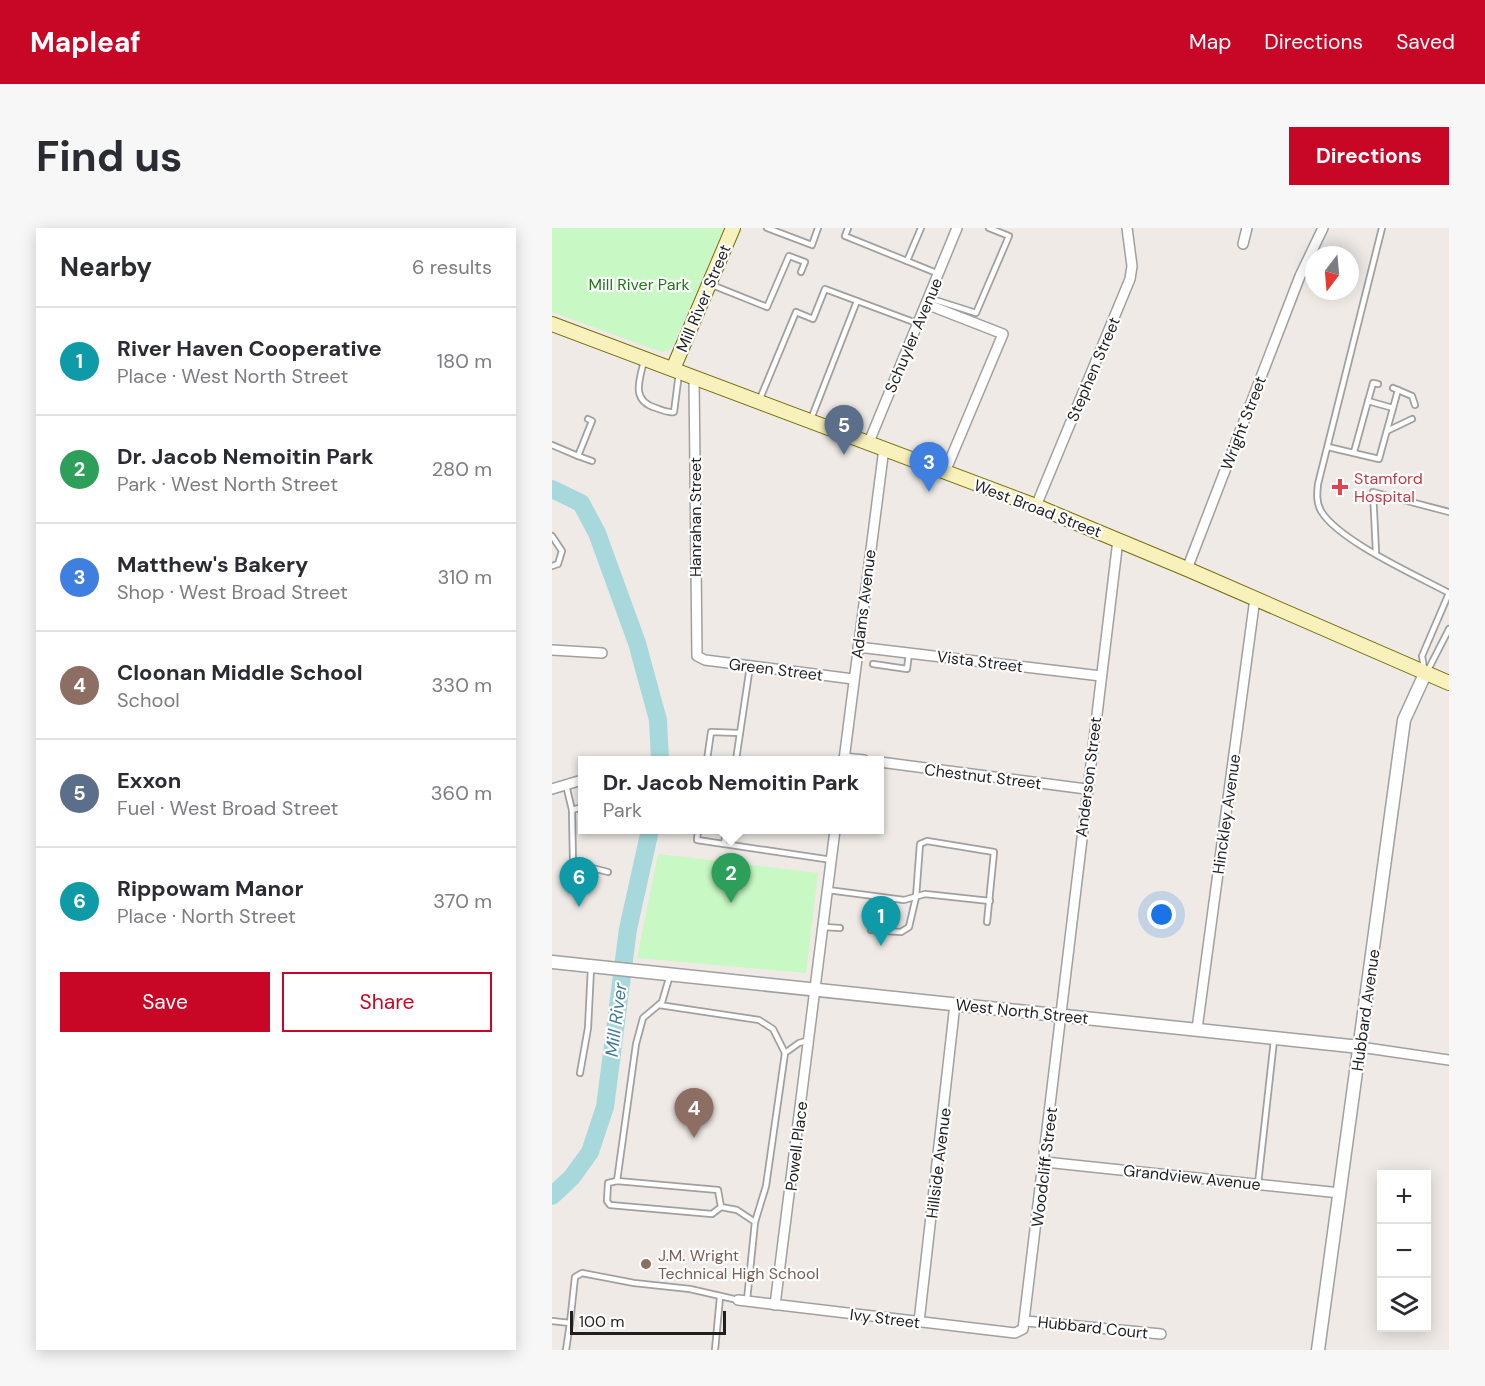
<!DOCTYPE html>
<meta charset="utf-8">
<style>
:root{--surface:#fff;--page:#f7f7f7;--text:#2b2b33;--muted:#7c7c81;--line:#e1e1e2;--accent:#c80626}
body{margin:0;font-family:"DM Sans",sans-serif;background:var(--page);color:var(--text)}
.controls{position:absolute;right:18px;bottom:18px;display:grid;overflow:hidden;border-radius:0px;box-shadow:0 3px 15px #0003}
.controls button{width:54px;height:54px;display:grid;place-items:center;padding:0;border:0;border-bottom:2px solid var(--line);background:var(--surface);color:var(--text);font:30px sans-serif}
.compass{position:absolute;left:753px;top:18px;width:54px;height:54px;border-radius:50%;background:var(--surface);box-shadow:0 3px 15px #0003;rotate:196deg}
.scale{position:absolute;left:18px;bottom:15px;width:156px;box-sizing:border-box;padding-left:6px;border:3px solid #1f1f1f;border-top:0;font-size:16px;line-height:21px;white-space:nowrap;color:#1f1f1f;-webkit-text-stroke:4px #fff;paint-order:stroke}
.you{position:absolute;left:610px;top:687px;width:21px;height:21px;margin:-15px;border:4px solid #fff;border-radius:50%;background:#1a73e8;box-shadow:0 0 0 9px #1a73e833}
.badge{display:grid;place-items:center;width:39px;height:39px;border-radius:50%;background:var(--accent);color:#fff;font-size:20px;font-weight:700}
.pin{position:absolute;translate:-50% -50px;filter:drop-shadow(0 2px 3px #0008)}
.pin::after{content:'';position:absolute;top:32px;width:21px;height:18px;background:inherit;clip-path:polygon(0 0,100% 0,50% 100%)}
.popup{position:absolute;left:26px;top:528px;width:306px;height:78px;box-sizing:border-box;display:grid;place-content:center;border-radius:0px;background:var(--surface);filter:drop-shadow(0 2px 4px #0005);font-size:20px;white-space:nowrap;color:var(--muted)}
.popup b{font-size:22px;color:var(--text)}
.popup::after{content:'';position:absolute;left:50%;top:100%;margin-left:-12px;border:12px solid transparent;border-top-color:var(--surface)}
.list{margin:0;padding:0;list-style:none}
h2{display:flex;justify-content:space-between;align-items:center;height:78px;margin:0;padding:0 24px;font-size:26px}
h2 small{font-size:20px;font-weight:400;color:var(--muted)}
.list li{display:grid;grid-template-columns:39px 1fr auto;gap:18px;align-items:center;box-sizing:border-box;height:108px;padding:0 24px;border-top:2px solid var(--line)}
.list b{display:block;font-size:22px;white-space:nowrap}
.list p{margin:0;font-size:20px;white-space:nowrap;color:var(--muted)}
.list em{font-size:20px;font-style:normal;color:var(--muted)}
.actions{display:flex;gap:12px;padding:18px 24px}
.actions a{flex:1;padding:14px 0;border:2px solid var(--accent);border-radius:0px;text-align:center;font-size:21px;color:var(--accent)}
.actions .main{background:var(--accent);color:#fff}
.icon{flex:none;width:33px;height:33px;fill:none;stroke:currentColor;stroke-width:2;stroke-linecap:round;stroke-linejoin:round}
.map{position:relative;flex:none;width:897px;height:1122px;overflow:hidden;border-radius:0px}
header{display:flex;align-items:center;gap:36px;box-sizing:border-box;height:84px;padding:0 30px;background:var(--accent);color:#fff}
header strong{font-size:28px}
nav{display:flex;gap:33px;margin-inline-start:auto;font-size:21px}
.intro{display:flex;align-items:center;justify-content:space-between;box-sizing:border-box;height:144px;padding:0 36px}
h1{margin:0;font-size:42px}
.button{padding:15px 27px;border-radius:0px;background:var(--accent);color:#fff;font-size:21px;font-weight:700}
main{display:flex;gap:36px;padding:0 36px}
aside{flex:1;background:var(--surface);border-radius:0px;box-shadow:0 3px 15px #0003}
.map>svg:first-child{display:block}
</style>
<header>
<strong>Mapleaf</strong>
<nav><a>Map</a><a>Directions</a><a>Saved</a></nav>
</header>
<div class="intro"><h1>Find us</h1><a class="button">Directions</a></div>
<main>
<aside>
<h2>Nearby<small>6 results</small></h2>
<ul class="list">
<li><span class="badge" style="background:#0f9aa8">1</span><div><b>River Haven Cooperative</b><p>Place · West North Street</p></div><em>180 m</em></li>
<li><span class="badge" style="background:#2e9e5b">2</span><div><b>Dr. Jacob Nemoitin Park</b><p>Park · West North Street</p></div><em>280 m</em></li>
<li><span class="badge" style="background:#3f7fe0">3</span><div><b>Matthew's Bakery</b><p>Shop · West Broad Street</p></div><em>310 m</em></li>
<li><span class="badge" style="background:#8d6e63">4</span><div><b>Cloonan Middle School</b><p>School</p></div><em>330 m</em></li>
<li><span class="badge" style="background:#5c6f8a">5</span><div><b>Exxon</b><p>Fuel · West Broad Street</p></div><em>360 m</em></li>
<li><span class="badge" style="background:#0f9aa8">6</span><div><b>Rippowam Manor</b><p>Place · North Street</p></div><em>370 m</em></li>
</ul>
<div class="actions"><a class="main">Save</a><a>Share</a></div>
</aside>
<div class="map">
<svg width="897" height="1122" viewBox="0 0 897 1122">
<rect width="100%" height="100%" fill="#efeae5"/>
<!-- park -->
<g fill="#c8f8c3">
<path d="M0,0h172l-50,116 -5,6 -7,2 -110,-40z"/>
<path d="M106,626l160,19 -12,100 -169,-15z"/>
</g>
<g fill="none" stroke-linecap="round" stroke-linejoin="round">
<!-- river -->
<g stroke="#a7d9dc" stroke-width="18">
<path d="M0,261l29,14 16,30 40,110 21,77 2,40"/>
<path d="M0,968l20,-19 18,-25 15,-45 23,-178 22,-99"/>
</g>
<defs>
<g id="service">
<path d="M215,0l45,17 6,-17"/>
<path d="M296,0l-3,8 94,38"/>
<path d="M830,0l-64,256c-1,9 -2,18 3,27 18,30 95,64 128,82"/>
<path d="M355,33l14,-33"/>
<path d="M160,57l55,22 22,-51 16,6 -4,10"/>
<path d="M377,70l47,15 33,-77 -20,-8"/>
<path d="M92,133c-5,20 -13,40 12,47 6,2 12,5 18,4l5,-39"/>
<path d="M846,162l14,6 3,9"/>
<path d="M207,173l37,-89 17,7 12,-30 94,35"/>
<path d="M816,173l25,7"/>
<path d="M259,191l46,-118"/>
<path d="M835,203l25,-12"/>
<path d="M0,217l26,11 14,-35 -4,-2"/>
<path d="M776,219l51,12 19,-69 -5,-2"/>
<path d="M802,224l19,-69 5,1"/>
<path d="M26,228l14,5"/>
<path d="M0,308l10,15 -4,13 -6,2"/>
<path d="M824,324l-3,-60 76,20"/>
<path d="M321,436l34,5 2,-16"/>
<path d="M872,440l-2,-12 27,-63"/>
<path d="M875,444l22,-43"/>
<path d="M155,532l4,-28 29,1"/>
<path d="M184,532l14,-94"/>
<path d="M14,557l6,25 10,-3"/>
<path d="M20,582l1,53 35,9"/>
<path d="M146,602l-1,10 27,4"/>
<path d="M174,602l-2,14 108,16"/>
<path d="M276,662l76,10 21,-6 65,7"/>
<path d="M272,699l16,1"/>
<path d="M319,702l30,2 8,-5 7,-30 4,-53 7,-3 67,11 -7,70"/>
<path d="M107,777l100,15 14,9 12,24"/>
<path d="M28,845l8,-45 3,-60"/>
<path d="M65,953l101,9 3,17 -9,7 -102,-9 -3,-4 1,-18z"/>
<path d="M65,953l19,-137 7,-26 19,-16 8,-27"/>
<path d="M706,956l16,-144"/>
<path d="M169,979l16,3 18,12"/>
<path d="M195,1072l8,-78 11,-36 19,-133 14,-10 10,-3"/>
<path d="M0,1093l18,2 5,-46 7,-4 52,10 56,6 48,11"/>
<path d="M14,1122l4,-27"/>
<path d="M163,1122l5,-53"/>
</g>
<g id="minor">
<path d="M691,16l4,-16"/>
<path d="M374,76l77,30 -58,138"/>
<path d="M142,148l3,280 8,4 148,19"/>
<path d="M317,214l88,-214"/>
<path d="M484,278l94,-227 2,-13 -5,-38"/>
<path d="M635,341l113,-293 23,-48"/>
<path d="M306,419l243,29"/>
<path d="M0,422l50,3"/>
<path d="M292,530l20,2"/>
<path d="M292,532l40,-312"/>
<path d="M328,534l206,27"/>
<path d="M0,561l30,-9"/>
<path d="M645,801l58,-431"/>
<path d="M808,819l89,13"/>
<path d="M493,934l295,31"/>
<path d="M186,1072l277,33 8,-4 95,-789"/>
<path d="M223,1077l60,-475"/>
<path d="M474,1093l135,13"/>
<path d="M367,1094l36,-318"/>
</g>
<g id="tertiary">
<path d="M0,734l808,85"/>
<path d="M766,1122l86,-630 21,-46"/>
</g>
<g id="secondary">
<path d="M0,96l484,182 151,63 262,114"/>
<path d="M121,141l60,-141"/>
</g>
</defs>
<!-- service casing -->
<use href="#service" stroke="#a0a0a0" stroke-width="8"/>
<!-- minor casing -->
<use href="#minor" stroke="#a0a0a0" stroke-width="12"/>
<!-- tertiary casing -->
<use href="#tertiary" stroke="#a0a0a0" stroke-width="15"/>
<!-- secondary casing -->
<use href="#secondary" stroke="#746d08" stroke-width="16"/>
<!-- service -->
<use href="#service" stroke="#fff" stroke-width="4.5"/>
<!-- minor -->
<use href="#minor" stroke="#fff" stroke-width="9"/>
<!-- tertiary -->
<use href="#tertiary" stroke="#fff" stroke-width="12"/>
<!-- secondary -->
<use href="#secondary" stroke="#f8f1bb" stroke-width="14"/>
</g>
<!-- markers -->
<path fill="#e0444e" stroke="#fff" stroke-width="2" d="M785 250h6v6h6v6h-6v6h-6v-6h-6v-6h6z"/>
<circle fill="#8d6e63" stroke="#fff" stroke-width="2" cx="94" cy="1036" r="6"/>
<g text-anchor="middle" stroke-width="4.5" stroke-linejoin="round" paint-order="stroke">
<!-- park labels -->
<g font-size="16" fill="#187b0f" stroke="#fff">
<text x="87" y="62">Mill River Park</text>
</g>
<!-- street labels -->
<g font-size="16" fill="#1f1f1f" stroke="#fff">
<text transform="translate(151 70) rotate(-67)" y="6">Mill River Street</text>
<text transform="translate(361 107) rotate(-67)" y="6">Schuyler Avenue</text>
<text transform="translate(541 141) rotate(-67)" y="6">Stephen Street</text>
<text transform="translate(691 195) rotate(-69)" y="6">Wright Street</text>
<text transform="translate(486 280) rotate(21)" y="6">West Broad Street</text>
<text transform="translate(143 289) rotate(-90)" y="6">Hanrahan Street</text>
<text transform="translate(311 376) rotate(-83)" y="6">Adams Avenue</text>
<text transform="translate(428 433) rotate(7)" y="6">Vista Street</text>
<text transform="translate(224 441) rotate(7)" y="6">Green Street</text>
<text transform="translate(431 548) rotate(7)" y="6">Chestnut Street</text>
<text transform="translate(536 549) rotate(-83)" y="6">Anderson Street</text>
<text transform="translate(674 586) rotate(-82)" y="6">Hinckley Avenue</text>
<text transform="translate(813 782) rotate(-82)" y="6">Hubbard Avenue</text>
<text transform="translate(470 783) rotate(6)" y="6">West North Street</text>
<text transform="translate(244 918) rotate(-83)" y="6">Powell Place</text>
<text transform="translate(386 935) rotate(-83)" y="6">Hillside Avenue</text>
<text transform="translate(492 939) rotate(-83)" y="6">Woodcliff Street</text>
<text transform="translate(640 949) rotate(6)" y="6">Grandview Avenue</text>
<text transform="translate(333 1090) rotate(7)" y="6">Ivy Street</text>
<text transform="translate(541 1099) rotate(6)" y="6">Hubbard Court</text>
</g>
<!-- health labels -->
<g font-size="16" fill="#be3a42" stroke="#fff" text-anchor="start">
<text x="802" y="256">Stamford<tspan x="802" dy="18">Hospital</tspan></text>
</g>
<!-- education labels -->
<g font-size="16" fill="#785e54" stroke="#fff" text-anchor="start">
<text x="106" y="1033">J.M. Wright<tspan x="106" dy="18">Technical High School</tspan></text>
</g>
<!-- water labels -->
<g font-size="18" font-style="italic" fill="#447a95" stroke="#fff">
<text transform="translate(64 792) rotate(-83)" y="6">Mill River</text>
</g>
</g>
</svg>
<div class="controls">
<button>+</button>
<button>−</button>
<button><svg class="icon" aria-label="layers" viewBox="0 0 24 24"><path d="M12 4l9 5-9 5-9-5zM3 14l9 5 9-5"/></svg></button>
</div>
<svg class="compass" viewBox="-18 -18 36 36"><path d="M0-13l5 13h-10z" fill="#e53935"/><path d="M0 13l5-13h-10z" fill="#7c7c81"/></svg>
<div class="scale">100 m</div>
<div class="you"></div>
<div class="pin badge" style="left:329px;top:718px;background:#0f9aa8">1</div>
<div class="pin badge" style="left:179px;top:675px;background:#2e9e5b">2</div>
<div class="popup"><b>Dr. Jacob Nemoitin Park</b>Park</div>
<div class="pin badge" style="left:377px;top:264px;background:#3f7fe0">3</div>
<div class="pin badge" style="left:142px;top:910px;background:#8d6e63">4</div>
<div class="pin badge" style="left:292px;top:227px;background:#5c6f8a">5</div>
<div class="pin badge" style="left:27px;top:679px;background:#0f9aa8">6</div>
</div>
</main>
